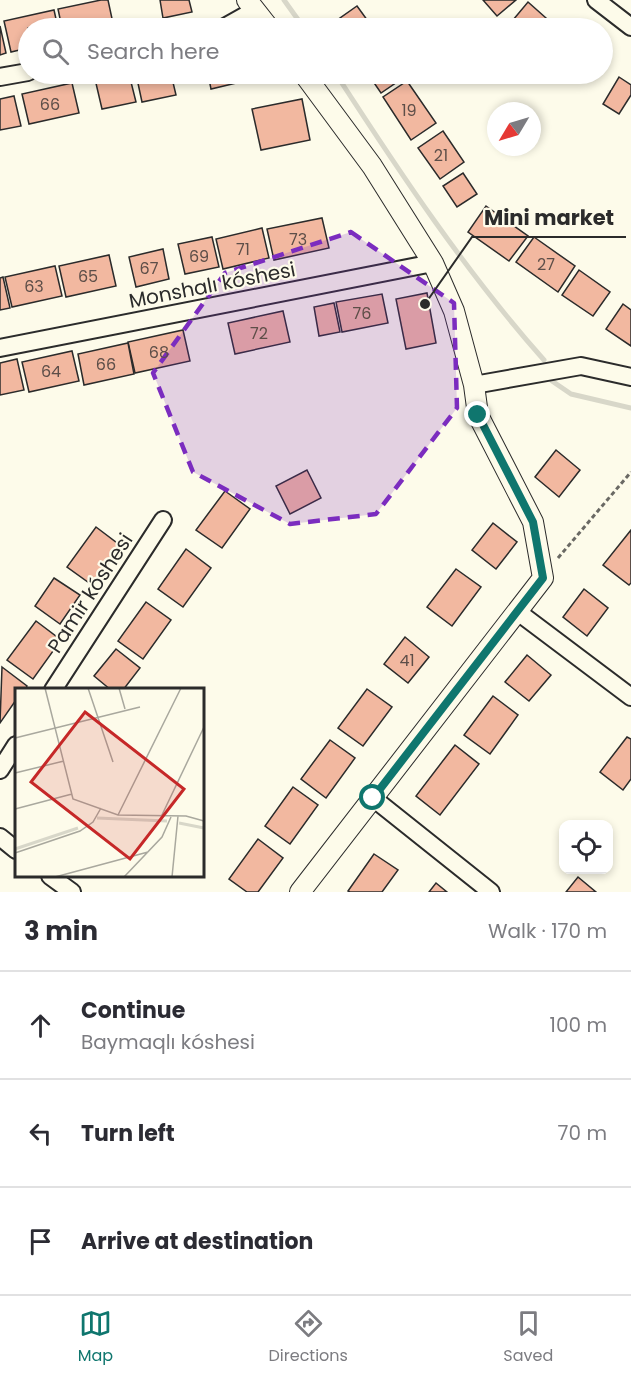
<!DOCTYPE html>
<meta charset="utf-8">
<style>
:root{--surface:#fff;--page:#f2f2f3;--text:#2b2b33;--muted:#7c7c81;--line:#e1e1e2;--accent:#0f766e}
body{margin:0;font-family:Poppins,sans-serif;background:var(--page);color:var(--text)}
.controls{position:absolute;right:18px;bottom:18px;display:grid;overflow:hidden;border-radius:12px;box-shadow:0 3px 9px #0003}
.controls button{width:54px;height:54px;display:grid;place-items:center;padding:0;border:0;border-bottom:2px solid var(--line);background:var(--surface);color:var(--text);font:30px sans-serif}
.compass{position:absolute;left:487px;top:102px;width:54px;height:54px;border-radius:50%;background:var(--surface);box-shadow:0 3px 9px #0003;rotate:232deg}
.stop{position:absolute;width:18px;height:18px;margin:-14px;border:4px solid #0f766e;border-radius:50%;background:#fff}
.stop.end{background:#0f766e;border-color:#fff;box-shadow:0 2px 6px #0008}
.list{margin:0;padding:0;list-style:none}
h2{display:flex;justify-content:space-between;align-items:center;height:78px;margin:0;padding:0 24px;font-size:26px}
h2 small{font-size:20px;font-weight:400;color:var(--muted)}
.list li{display:grid;grid-template-columns:39px 1fr auto;gap:18px;align-items:center;box-sizing:border-box;height:108px;padding:0 24px;border-top:2px solid var(--line)}
.list b{display:block;font-size:22px;white-space:nowrap}
.list p{margin:0;font-size:20px;white-space:nowrap;color:var(--muted)}
.list em{font-size:20px;font-style:normal;color:var(--muted)}
.icon{flex:none;width:33px;height:33px;fill:none;stroke:currentColor;stroke-width:2;stroke-linecap:round;stroke-linejoin:round}
.map{position:relative;flex:none;width:631px;height:892px;overflow:hidden}
.search{position:absolute;background:var(--surface);box-shadow:0 3px 9px #0003;left:18px;right:18px;top:18px;height:66px;display:flex;align-items:center;gap:15px;box-sizing:border-box;padding:0 21px;border-radius:33px;color:var(--muted);font-size:22px}
.sheet{height:402px;background:var(--surface)}
nav{display:flex;justify-content:space-around;align-items:center;box-sizing:border-box;height:84px;border-top:2px solid var(--line);background:var(--surface);font-size:16px;color:var(--muted)}
nav a{display:grid;justify-items:center;gap:3px}
nav .on{color:var(--accent)}
.map>svg:first-child{display:block}
</style>
<div class="map">
<svg width="631" height="892" viewBox="0 0 631 892">
<rect width="100%" height="100%" fill="#fdfbea"/>
<g fill="none" stroke-linecap="round" stroke-linejoin="round">
<!-- stream -->
<g stroke="#d8d7c9" stroke-width="5">
<path d="M284,0l20,28"/>
<path d="M336,74c64,99 129,197 208,286"/>
<path d="M552,381l19,13 60,14"/>
</g>
</g>
<!-- building -->
<g fill="#f2b8a0" stroke="#2b2b2b" stroke-width="1.5">
<path d="M101,0h7l6,28h-52l-4,-19z"/>
<path d="M160,0h29l3,12 -29,6z"/>
<path d="M483,0h33l-19,16z"/>
<path d="M528,2l18,16 -10,10h-26l-2,-2z"/>
<path d="M357,6l16,22h-36l-4,-5z"/>
<path d="M54,10l4,18h-30v20l-17,4 -7,-31z"/>
<path d="M548,21l10,7h-17z"/>
<path d="M0,26l6,27 -6,2z"/>
<path d="M121,74h8l7,28 -34,7 -7,-30z"/>
<path d="M136,74h35l5,21 -34,7z"/>
<path d="M208,74h36l1,7 -34,8z"/>
<path d="M368,74h28l4,6 -19,13z"/>
<path d="M619,77l12,8v10l-12,19 -16,-10z"/>
<path d="M407,81l29,42 -25,17 -28,-43z"/>
<path d="M72,83l7,30 -50,11 -7,-30z"/>
<path d="M14,96l7,30 -21,4v-31z"/>
<path d="M302,99l8,41 -49,10 -9,-41z"/>
<path d="M443,131l21,31 -24,17 -22,-31z"/>
<path d="M463,173l14,21 -20,13 -14,-21z"/>
<path d="M486,206l42,30 -19,25 -41,-29z"/>
<path d="M322,218l7,30 -55,12 -7,-31z"/>
<path d="M262,228l7,30 -46,11 -7,-30z"/>
<path d="M212,237l7,30 -34,7 -7,-30z"/>
<path d="M534,237l41,29 -17,26 -42,-30z"/>
<path d="M163,249l6,30 -33,8 -7,-30z"/>
<path d="M109,255l7,31 -50,11 -7,-31z"/>
<path d="M55,266l7,30 -50,11 -7,-30z"/>
<path d="M579,270l31,22 -17,24 -31,-21z"/>
<path d="M3,277l7,31 -10,2v-32z"/>
<path d="M427,293l9,50 -30,6 -10,-50z"/>
<path d="M382,294l6,29 -46,9 -6,-30z"/>
<path d="M334,303l6,29 -21,4 -5,-29z"/>
<path d="M623,304l8,6v36l-25,-17z"/>
<path d="M283,311l7,31 -55,12 -7,-31z"/>
<path d="M183,330l7,31 -55,12 -7,-31z"/>
<path d="M128,343l6,31 -50,11 -6,-31z"/>
<path d="M72,351l7,30 -50,11 -7,-30z"/>
<path d="M17,359l7,31 -24,5v-32z"/>
<path d="M556,450l24,20 -21,27 -24,-20z"/>
<path d="M307,470l14,28 -31,16 -14,-28z"/>
<path d="M225,491l25,18 -28,39 -26,-18z"/>
<path d="M493,523l24,19 -21,27 -24,-19z"/>
<path d="M96,527l25,19 -29,39 -25,-18z"/>
<path d="M631,530v53l-2,2 -26,-20z"/>
<path d="M186,549l25,19 -28,39 -25,-18z"/>
<path d="M456,569l25,18 -29,39 -25,-19z"/>
<path d="M54,578l26,17 -20,29 -25,-18z"/>
<path d="M584,589l24,19 -21,28 -24,-19z"/>
<path d="M146,602l25,18 -28,39 -25,-18z"/>
<path d="M36,621l25,19 -28,39 -26,-19z"/>
<path d="M405,637l24,20 -21,26 -24,-19z"/>
<path d="M116,649l24,19 -17,22h-12l-17,-14z"/>
<path d="M527,655l24,20 -22,26 -24,-19z"/>
<path d="M2,667l25,19 -2,4h-9v10l-16,23z"/>
<path d="M367,689l25,18 -29,39 -25,-18z"/>
<path d="M493,696l25,19 -28,39 -26,-19z"/>
<path d="M627,737l4,2v40l-8,11 -23,-18z"/>
<path d="M330,740l25,18 -29,40 -25,-19z"/>
<path d="M455,745l24,19 -39,51 -24,-19z"/>
<path d="M293,787l25,18 -28,39 -25,-18z"/>
<path d="M258,839l25,19 -25,34h-11l-18,-13z"/>
<path d="M374,854l24,16 -16,22h-32l-2,-1z"/>
<path d="M578,877l18,15h-30z"/>
<path d="M436,883l11,9h-18z"/>
</g>
<g fill="none" stroke-linecap="round" stroke-linejoin="round">
<defs>
<g id="minor">
<path d="M596,0l35,27"/>
<path d="M223,28l32,-18"/>
<path d="M0,77l28,-5"/>
<path d="M0,348l433,-85"/>
<path d="M474,385l107,-19 50,11"/>
<path d="M518,612l113,85"/>
<path d="M53,690l110,-170"/>
<path d="M0,770l16,-25"/>
<path d="M373,798l118,94"/>
<path d="M0,837l16,13"/>
<path d="M50,876l22,16"/>
</g>
<g id="tertiary">
<path d="M247,0l22,28"/>
<path d="M300,892l243,-314 -10,-56 -55,-107 -4,-30 -20,-74 -21,-48 -61,-97 -68,-92"/>
</g>
</defs>
<!-- minor casing -->
<use href="#minor" stroke="#2b2b2b" stroke-width="20"/>
<!-- tertiary casing -->
<use href="#tertiary" stroke="#2b2b2b" stroke-width="22"/>
<!-- path -->
<path stroke="#6a6964" stroke-width="3" stroke-dasharray="4.5 3" stroke-linecap="butt" d="M558,558l73,-86"/>
<!-- minor -->
<use href="#minor" stroke="#fdfbea" stroke-width="16"/>
<!-- tertiary -->
<use href="#tertiary" stroke="#fdfbea" stroke-width="20"/>
</g>
<g fill="none" stroke-linecap="round" stroke-linejoin="round">
<!-- route -->
<path stroke="#0f766e" stroke-width="8" d="M373,798l170,-220 -10,-56 -55,-107"/>
</g>
<!-- marked area -->
<path fill="#7b2cbf" fill-opacity="0.2" stroke="#7b2cbf" stroke-width="4.5" stroke-dasharray="12 8" stroke-linejoin="round" d="M351,232l103,71 3,105 -81,106 -86,10 -97,-52 -40,-99 72,-100z"/>
<g text-anchor="middle" stroke-width="4.5" stroke-linejoin="round" paint-order="stroke">
<!-- number labels -->
<g font-size="16" fill="#5d4e48">
<text x="50" y="110">66</text>
<text x="409" y="116">19</text>
<text x="441" y="161">21</text>
<text x="298" y="245">73</text>
<text x="243" y="255">71</text>
<text x="199" y="262">69</text>
<text x="546" y="270">27</text>
<text x="149" y="274">67</text>
<text x="88" y="282">65</text>
<text x="34" y="292">63</text>
<text x="362" y="319">76</text>
<text x="259" y="339">72</text>
<text x="159" y="358">68</text>
<text x="106" y="370">66</text>
<text x="51" y="377">64</text>
<text x="407" y="666">41</text>
</g>
<!-- street labels -->
<g font-size="20" fill="#2b2b2b" stroke="#fdfbea">
<text transform="translate(212 285) rotate(-11)" y="7">Monshalı kóshesi</text>
<text transform="translate(90 593) rotate(-57)" y="7">Pamir kóshesi</text>
</g>
</g>
<!-- overview -->
<g transform="translate(15 688)">
<rect width="189" height="189" fill="#fdfbea"/>
<path fill="none" stroke="#d8d7c9" stroke-width="3" d="M82,130l70,3M164,135l25,5M0,161l63,-21"/>
<path fill="none" stroke="#a9a89e" stroke-width="1.5" d="M30,0l28,111 45,16 68,1 18,5M73,0l25,74M104,0l6,21M0,50l125,-31M0,85l49,-12M0,121l57,-15M103,127l63,-127M146,129l43,-90M0,165l65,-22 13,-9 8,-14M40,189l93,-25M109,189l38,-40 9,-20M157,189l6,-61"/>
<path fill="#c62828" fill-opacity="0.15" stroke="#c62828" stroke-width="3" d="M70,24l99,77 -54,70 -99,-77z"/>
<rect width="189" height="189" fill="none" stroke="#2b2b2b" stroke-width="3"/>
</g>
<!-- callouts -->
<path fill="none" stroke="#2b2b2b" stroke-width="2" d="M425 304L472 237H626"/>
<circle fill="#2b2b2b" stroke="#fdfbea" stroke-width="2" cx="425" cy="304" r="6"/>
<g font-size="21" text-anchor="middle" font-weight="bold" fill="#2b2b2b" stroke="#fdfbea" stroke-width="4.5" stroke-linejoin="round" paint-order="stroke">
<text x="549" y="225">Mini market</text>
</g>
</svg>
<div class="controls">
<button><svg class="icon" aria-label="locate" viewBox="0 0 24 24"><circle cx="12" cy="12" r="6"/><path d="M12 2v4M12 18v4M2 12h4M18 12h4"/></svg></button>
</div>
<svg class="compass" viewBox="-18 -18 36 36"><path d="M0-13l5 13h-10z" fill="#e53935"/><path d="M0 13l5-13h-10z" fill="#7c7c81"/></svg>
<div class="stop" style="left:373px;top:798px"></div>
<div class="stop end" style="left:478px;top:415px"></div>
<div class="search"><svg class="icon" aria-label="search" viewBox="0 0 24 24"><circle cx="10" cy="10" r="6"/><path d="M15 15l6 6"/></svg>Search here</div>
</div>
<section class="sheet">
<h2>3 min<small>Walk · 170 m</small></h2>
<ul class="list">
<li><svg class="icon" aria-label="ahead" viewBox="0 0 24 24"><path d="M12 20V5M6 11l6-6 6 6"/></svg><div><b>Continue</b><p>Baymaqlı kóshesi</p></div><em>100 m</em></li>
<li><svg class="icon" aria-label="left" viewBox="0 0 24 24"><path d="M17 20v-9H6M10 6l-5 5 5 5"/></svg><div><b>Turn left</b></div><em>70 m</em></li>
<li><svg class="icon" aria-label="arrive" viewBox="0 0 24 24"><path d="M6 21V4h12l-3 4 3 4H6"/></svg><div><b>Arrive at destination</b></div></li>
</ul>
</section>
<nav>
<a class="on"><svg class="icon" aria-label="map" viewBox="0 0 24 24"><path d="M3 6l6-2 6 2 6-2v14l-6 2-6-2-6 2zM9 4v14M15 6v14"/></svg>Map</a>
<a><svg class="icon" aria-label="directions" viewBox="0 0 24 24"><path d="M12 3l9 9-9 9-9-9zM9 14v-3h6M13 9l2 2-2 2"/></svg>Directions</a>
<a><svg class="icon" aria-label="saved" viewBox="0 0 24 24"><path d="M7 4h10v16l-5-4-5 4z"/></svg>Saved</a>
</nav>
